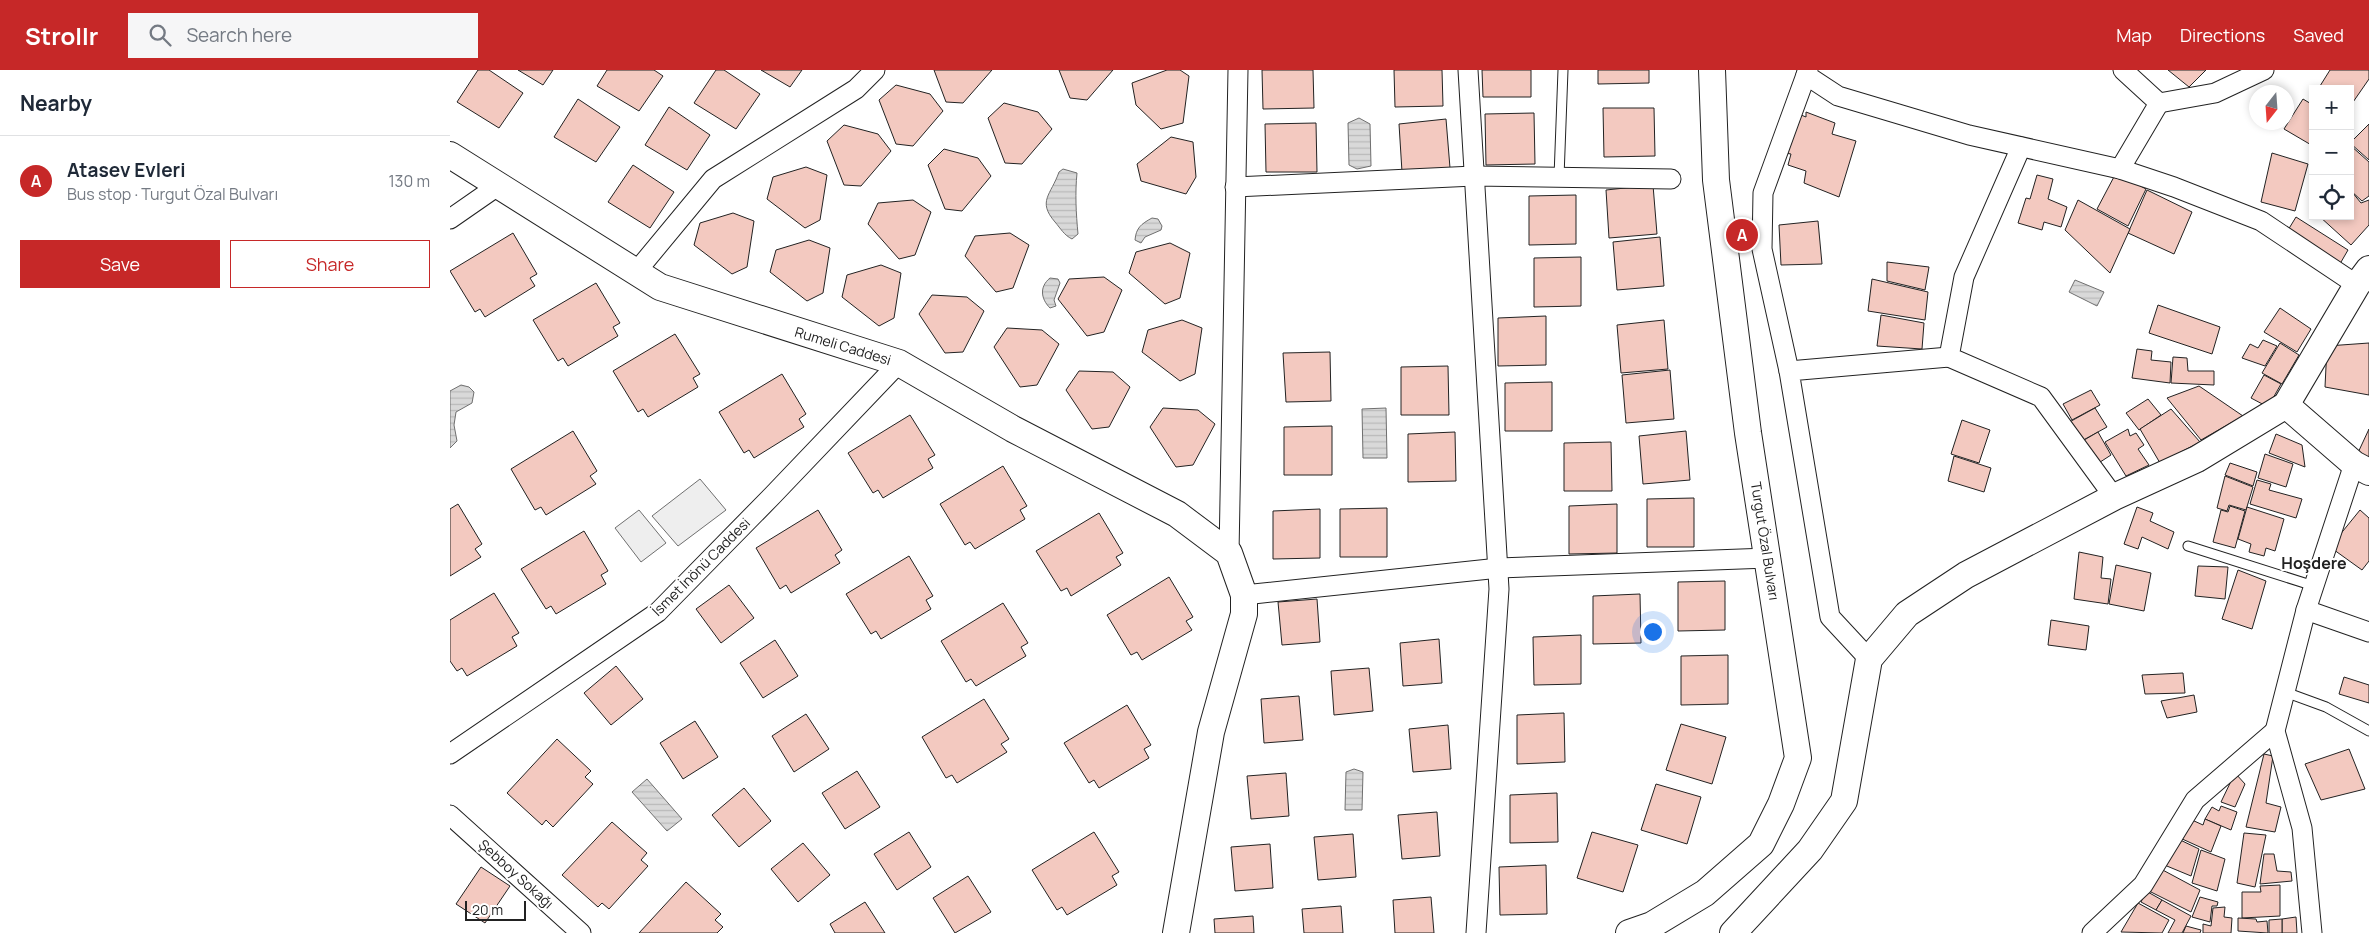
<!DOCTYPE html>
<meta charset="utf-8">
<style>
:root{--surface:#fff;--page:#f6f6f7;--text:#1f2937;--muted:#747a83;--line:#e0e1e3;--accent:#c62828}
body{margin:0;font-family:Manrope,sans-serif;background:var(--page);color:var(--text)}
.controls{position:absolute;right:15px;top:15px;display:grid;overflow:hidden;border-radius:0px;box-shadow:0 2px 8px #0003}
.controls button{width:45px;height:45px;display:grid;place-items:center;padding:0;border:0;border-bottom:1px solid var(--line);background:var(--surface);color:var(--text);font:25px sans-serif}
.compass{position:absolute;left:1799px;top:15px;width:45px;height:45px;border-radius:50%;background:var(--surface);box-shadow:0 2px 8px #0003;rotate:197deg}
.scale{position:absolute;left:15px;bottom:12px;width:61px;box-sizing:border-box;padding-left:5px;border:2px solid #222;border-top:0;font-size:14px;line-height:18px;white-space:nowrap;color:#222;-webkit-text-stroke:4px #fff;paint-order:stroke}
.you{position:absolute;left:1202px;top:561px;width:18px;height:18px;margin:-12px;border:4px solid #fff;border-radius:50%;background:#1a73e8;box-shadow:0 0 0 8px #1a73e833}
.badge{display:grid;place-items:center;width:32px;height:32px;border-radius:50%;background:var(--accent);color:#fff;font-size:16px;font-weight:700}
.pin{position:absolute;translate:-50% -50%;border:2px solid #fff;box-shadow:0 1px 5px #0006}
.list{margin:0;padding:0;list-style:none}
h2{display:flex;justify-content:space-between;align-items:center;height:65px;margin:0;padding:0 20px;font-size:21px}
h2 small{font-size:16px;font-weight:400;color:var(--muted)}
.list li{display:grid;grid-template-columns:32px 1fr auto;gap:15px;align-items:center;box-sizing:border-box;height:90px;padding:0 20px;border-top:1px solid var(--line)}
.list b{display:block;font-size:19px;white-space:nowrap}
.list p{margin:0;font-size:16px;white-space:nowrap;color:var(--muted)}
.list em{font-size:16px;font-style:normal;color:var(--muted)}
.actions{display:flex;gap:10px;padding:15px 20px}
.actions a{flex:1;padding:11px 0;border:1px solid var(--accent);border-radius:0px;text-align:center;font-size:18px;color:var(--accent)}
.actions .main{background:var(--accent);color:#fff}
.icon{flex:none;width:28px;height:28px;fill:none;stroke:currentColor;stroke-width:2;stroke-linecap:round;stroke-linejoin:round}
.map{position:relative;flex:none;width:1919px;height:863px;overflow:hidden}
header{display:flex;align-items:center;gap:30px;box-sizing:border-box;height:70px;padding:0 25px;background:var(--accent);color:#fff}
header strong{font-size:24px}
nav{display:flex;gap:28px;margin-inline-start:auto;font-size:18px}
.search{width:350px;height:45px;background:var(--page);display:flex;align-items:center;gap:12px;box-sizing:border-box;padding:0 18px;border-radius:0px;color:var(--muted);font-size:19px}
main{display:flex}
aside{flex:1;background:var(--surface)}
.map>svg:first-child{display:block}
</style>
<header>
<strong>Strollr</strong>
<div class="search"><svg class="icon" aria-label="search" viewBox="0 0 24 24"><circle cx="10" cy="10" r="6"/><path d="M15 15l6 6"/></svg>Search here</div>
<nav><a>Map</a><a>Directions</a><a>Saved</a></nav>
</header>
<main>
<aside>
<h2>Nearby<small></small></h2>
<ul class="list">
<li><span class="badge">A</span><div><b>Atasev Evleri</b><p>Bus stop · Turgut Özal Bulvarı</p></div><em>130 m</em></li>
</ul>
<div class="actions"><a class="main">Save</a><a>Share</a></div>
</aside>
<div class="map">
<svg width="1919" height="863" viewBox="0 0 1919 863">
<defs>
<pattern id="water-rules" width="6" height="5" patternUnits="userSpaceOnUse" patternTransform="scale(1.25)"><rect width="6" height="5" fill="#d9d9d9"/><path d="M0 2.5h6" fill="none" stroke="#bababa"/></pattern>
</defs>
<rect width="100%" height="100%" fill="#fff"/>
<!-- green -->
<g fill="#eee" stroke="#6f6f6f">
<path d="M250,409l26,31 -48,36 -26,-30z"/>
<path d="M189,440l27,33 -25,19 -26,-34z"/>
</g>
<!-- water -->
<g fill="url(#water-rules)" stroke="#6f6f6f">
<path d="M909,48l11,6 1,42 -14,3 -8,-4 -1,-42z"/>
<path d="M613,99l14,4c-2,20 -1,40 1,61l-6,5c-8,-4 -11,-10 -17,-17 -18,-21 -4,-27 4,-50z"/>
<path d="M702,148l6,1 4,7 -1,4 -16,7 -4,6 -6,-3c1,-12 6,-16 17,-22z"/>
<path d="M600,208l8,1 2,4 -6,17 2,6 -6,2c-9,-9 -11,-21 0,-30z"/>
<path d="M1625,210l29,12 -7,14 -28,-14z"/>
<path d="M11,315l8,2 5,5 -2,11 -16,9 -2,13 3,16 -7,7v-57z"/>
<path d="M936,338l1,50h-24l-1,-49z"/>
<path d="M904,699l9,3 -1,38h-17l1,-38z"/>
<path d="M197,709l35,40 -15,12 -35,-39z"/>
</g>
<!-- building -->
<g fill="#f3c9c0" stroke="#222">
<path d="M28,0h11l34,23 -24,35 -42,-26z"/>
<path d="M68,0h35l-10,15z"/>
<path d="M157,0h47l9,6 -24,35 -42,-25z"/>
<path d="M266,0h8l36,24 -24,35 -42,-26z"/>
<path d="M311,0h41l-12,17z"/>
<path d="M484,0h58l-29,33 -17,-1z"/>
<path d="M609,0h54l-26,30 -17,-2z"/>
<path d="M717,0h13l9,6 -6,47 -22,6 -25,-24 -4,-22z"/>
<path d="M812,0h51l1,38 -51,1z"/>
<path d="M944,0h48l1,36 -48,1z"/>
<path d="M1032,0h49v27h-48z"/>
<path d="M1148,0h51v13l-51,1z"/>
<path d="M1718,0h38l-17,17z"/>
<path d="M1880,0h39v9l-18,26 -1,-16h-25l-5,-3z"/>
<path d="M446,15l34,9 13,17 -30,35 -17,-2 -17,-44z"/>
<path d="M128,29l42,28 -24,35 -42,-25z"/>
<path d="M1853,29l10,6v41l-29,-17z"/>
<path d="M554,33l34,9 14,17 -30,35 -17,-1 -17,-45z"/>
<path d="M219,37l41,28 -23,35 -42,-25z"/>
<path d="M1153,38h51l1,48 -51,1z"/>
<path d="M1356,42l29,11 -3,11 24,7 -17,56 -35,-14 2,-12 -18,-6 3,-11 -6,-1 16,-38 5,2z"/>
<path d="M1084,43l1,51 -49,1 -1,-51z"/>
<path d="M996,49l4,49 -48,4 -3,-48z"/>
<path d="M866,53l1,49h-51l-1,-48z"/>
<path d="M1919,54v36l-19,-17z"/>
<path d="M394,55l34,9 13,17 -30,35 -17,-1 -17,-44z"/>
<path d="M721,67l22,5 3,35 -10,17 -45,-13 -4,-17z"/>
<path d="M1900,75l19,17v34l-7,5 -12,-11z"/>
<path d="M494,79l34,9 13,18 -29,35 -17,-2 -17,-44z"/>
<path d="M1822,83l36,11 -13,47 -34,-9z"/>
<path d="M183,95l41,27 -24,36 -42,-26z"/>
<path d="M356,97l21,8 -7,45 -15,8 -38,-29 6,-22z"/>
<path d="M1666,103l30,16 -18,37 -31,-17z"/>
<path d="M1587,105l16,4 -5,20 19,8 -6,20 -17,-5 -2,8 -24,-7 8,-25 4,1z"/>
<path d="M1203,115l4,49 -48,4 -3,-48z"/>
<path d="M1697,120l45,22 -18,42 -46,-21z"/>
<path d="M1902,122l9,11 8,-3v25l-18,20 -32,-29h31v-22z"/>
<path d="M1126,125v49l-47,1v-49z"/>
<path d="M463,130l18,12 -16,43 -16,4 -31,-35 10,-21z"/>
<path d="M1628,130l52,29 -20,44 -45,-43z"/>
<path d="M283,143l21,8 -7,46 -15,7 -38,-29 6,-22z"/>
<path d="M1846,147l52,33 -11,19 -52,-34z"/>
<path d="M1368,151l4,43 -41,1 -2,-40z"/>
<path d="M63,163l24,41 -7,4 5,8 -50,31 -5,-8 -5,3 -25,-41z"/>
<path d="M560,163l19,12 -16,43 -17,4 -31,-36 10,-20z"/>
<path d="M1210,167l4,49 -47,4 -4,-48z"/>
<path d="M359,170l21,8 -7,45 -16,8 -37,-29 6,-22z"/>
<path d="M720,173l20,10 -10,45 -15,6 -36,-31 7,-21z"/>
<path d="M1131,187v49l-47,1v-49z"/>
<path d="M1437,192l42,5 -4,23 -38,-9z"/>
<path d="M431,195l20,8 -7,45 -15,8 -37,-29 5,-22z"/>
<path d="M654,207l18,13 -18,42 -17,4 -29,-37 11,-20z"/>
<path d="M1422,209l56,13 -3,28 -57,-9z"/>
<path d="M146,213l24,40 -7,4 5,9 -50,30 -5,-8 -5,3 -25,-41z"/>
<path d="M482,225l35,2 17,14 -21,41 -18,1 -26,-39z"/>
<path d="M1708,235l62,22 -8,27 -63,-21z"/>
<path d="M1830,238l31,21 -14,23 -33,-20z"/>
<path d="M1431,245l43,8 -2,26 -45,-3z"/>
<path d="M1096,246v49l-48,1v-48z"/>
<path d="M732,250l20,8 -7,46 -15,7 -38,-29 6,-22z"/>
<path d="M1214,250l4,49 -47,4 -4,-48z"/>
<path d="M557,258l35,2 17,14 -22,41 -17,2 -26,-40z"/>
<path d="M225,264l25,40 -7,4 5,9 -50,30 -5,-8 -5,3 -25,-41z"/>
<path d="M1813,270l14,6 -12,20 -23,-8 8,-14 8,4z"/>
<path d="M1830,273l19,12 -17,29 -20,-11z"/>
<path d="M1919,273v52l-44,-8 2,-41z"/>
<path d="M1687,279l15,2 -1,9 20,2 -1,21 -38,-5z"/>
<path d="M880,282l1,49 -45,1 -3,-49z"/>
<path d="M1723,287l14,1 1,13h26v14l-43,-2z"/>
<path d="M998,296l1,49h-48v-48z"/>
<path d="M1220,300l4,49 -48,4 -4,-48z"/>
<path d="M629,301l34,1 17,15 -21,40 -17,2 -26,-39z"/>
<path d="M332,304l24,40 -7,5 5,8 -50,31 -5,-8 -5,3 -25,-41z"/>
<path d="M1814,305l17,9 -13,23 -17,-9z"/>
<path d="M1102,312v49h-47v-48z"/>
<path d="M1749,316l44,30 -42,24 -34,-42z"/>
<path d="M1641,320l9,15 -28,15 -9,-16z"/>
<path d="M1698,329l13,16 -22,15 -13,-17z"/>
<path d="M713,338l35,2 17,14 -22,41 -17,2 -26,-40z"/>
<path d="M1645,338l12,19 -29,16 -14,-18z"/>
<path d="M1721,339l29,33 -40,21 -20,-34z"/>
<path d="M460,345l25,40 -7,4 5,9 -50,30 -5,-8 -5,3 -25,-40z"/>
<path d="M1512,350l28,10 -11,33 -28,-9z"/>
<path d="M882,356v49h-48v-48z"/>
<path d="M1678,359l2,7 6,-3 8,12 -6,4 11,16 -23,11 -21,-34z"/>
<path d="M1919,359v34l-13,-6z"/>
<path d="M123,361l24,40 -7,5 6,8 -50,31 -5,-8 -6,3 -24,-41z"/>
<path d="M1236,361l4,49 -47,4 -4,-48z"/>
<path d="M1005,362l1,49 -48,1v-48z"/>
<path d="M1648,362l13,23 -17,11 -15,-23z"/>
<path d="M1826,364l26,11 3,22 -36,-14z"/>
<path d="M1161,372l1,49h-48v-48z"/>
<path d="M1815,384l28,10 -7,23 -28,-9z"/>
<path d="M1504,386l37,12 -7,24 -36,-11z"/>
<path d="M1780,393l27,9 -4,14 -28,-11z"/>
<path d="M553,396l24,40 -7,4 5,9 -50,30 -5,-7 -5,3 -25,-41z"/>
<path d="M1775,406l28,11 -7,23 -17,-5 -2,6 -10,-3z"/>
<path d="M1807,410l14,4 -2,6 33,9 -6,19 -46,-14z"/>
<path d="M1244,428v49h-47v-48z"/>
<path d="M8,434l24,40 -7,5 6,8 -31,19v-67z"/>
<path d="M1167,434v49l-48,1v-48z"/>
<path d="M1780,436l15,5 -10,37 -22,-6 8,-32 7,2z"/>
<path d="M1687,437l16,6 -3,8 24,11 -6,17 -26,-12 -4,12 -14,-5z"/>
<path d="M1797,437l37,12 -9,32 -9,-3 -2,8 -15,-4 2,-8 -13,-5z"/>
<path d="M937,438v49h-47v-48z"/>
<path d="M870,439v49l-47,1v-48z"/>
<path d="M368,440l24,40 -7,5 5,8 -49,30 -5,-8 -6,4 -24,-41z"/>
<path d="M1910,440l9,8v43l-7,9 -32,-23z"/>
<path d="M649,443l24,40 -7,4 5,8 -50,31 -4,-8 -6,3 -25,-40z"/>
<path d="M134,461l24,40 -7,4 5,9 -50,30 -5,-8 -5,3 -25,-40z"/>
<path d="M1629,482l24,5 -2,21 10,1 -3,25 -34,-5z"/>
<path d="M459,486l24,40 -7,4 5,9 -50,30 -5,-8 -5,3 -25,-40z"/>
<path d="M1666,495l35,8 -7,38 -35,-7z"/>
<path d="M1748,496l30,1 -3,32 -30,-3z"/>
<path d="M1788,500l28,11 -14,48 -30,-10z"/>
<path d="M719,507l24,40 -7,4 6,9 -50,30 -5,-8 -6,3 -24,-40z"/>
<path d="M1275,511v49l-47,1v-49z"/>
<path d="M279,515l25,33 -33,25 -25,-34z"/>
<path d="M44,523l25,40 -7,4 5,9 -50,30 -5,-8 -5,3 -7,-10v-41z"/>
<path d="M1190,524l1,49 -48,1v-48z"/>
<path d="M867,529l3,43 -38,3 -4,-43z"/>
<path d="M553,533l25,40 -7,4 5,9 -50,30 -5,-7 -5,3 -25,-41z"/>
<path d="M1601,550l38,6 -3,24 -38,-5z"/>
<path d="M1131,565v49l-47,1 -1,-48z"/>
<path d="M989,569l3,44 -39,3 -3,-43z"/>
<path d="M325,570l23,36 -35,22 -23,-35z"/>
<path d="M1278,585v49l-47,1v-49z"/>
<path d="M166,596l27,33 -32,26 -27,-32z"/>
<path d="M919,598l4,43 -39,4 -3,-44z"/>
<path d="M1733,603l2,20 -40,1 -3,-19z"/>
<path d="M1894,607l25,8v18l-30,-9z"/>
<path d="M1744,625l3,17 -30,6 -6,-17z"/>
<path d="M849,626l4,44 -39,3 -3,-44z"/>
<path d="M534,629l25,40 -8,5 6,8 -50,31 -5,-8 -6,3 -24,-41z"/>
<path d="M677,635l24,40 -7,4 5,9 -50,30 -5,-8 -5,3 -25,-40z"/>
<path d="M1114,643l1,49 -48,2v-49z"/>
<path d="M356,644l23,35 -35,23 -22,-36z"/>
<path d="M245,651l23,36 -35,22 -23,-36z"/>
<path d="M1231,654l45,13 -14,47 -46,-14z"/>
<path d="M998,655l3,44 -38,3 -4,-43z"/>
<path d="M107,669l34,32 -6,6 8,7 -40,43 -7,-7 -4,5 -35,-32z"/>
<path d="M1899,679l16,40 -44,11 -16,-36z"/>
<path d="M1814,684l9,2 -7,47 15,4 -6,25 -29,-5z"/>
<path d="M407,701l23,36 -35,22 -23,-36z"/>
<path d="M836,703l3,43 -38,3 -4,-43z"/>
<path d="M1786,704l9,10 -10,23 -14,-5 12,-25z"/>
<path d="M1206,714l45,13 -14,47 -46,-14z"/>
<path d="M294,718l27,33 -32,26 -27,-32z"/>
<path d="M1107,723l1,49 -48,1v-48z"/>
<path d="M1771,736l16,6 -6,18 -26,-11 7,-12 7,4z"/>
<path d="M987,742l3,44 -38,3 -4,-44z"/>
<path d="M1755,749l16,7 -10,26 -31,-14 12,-18 11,5z"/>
<path d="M162,752l35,31 -6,7 7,6 -39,43 -7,-6 -4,4 -36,-32z"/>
<path d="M459,762l22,35 -34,23 -23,-36z"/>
<path d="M644,762l25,40 -7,4 5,9 -50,30 -5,-8 -5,3 -25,-40z"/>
<path d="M1142,762l46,13 -15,47 -46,-14z"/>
<path d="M1794,763l22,2 -11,52 -18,-4z"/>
<path d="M903,764l3,43 -38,3 -4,-43z"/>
<path d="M1724,767l25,12 -8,27 -29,-12z"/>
<path d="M353,773l27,32 -32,27 -27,-33z"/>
<path d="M820,774l3,44 -38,3 -4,-44z"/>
<path d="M1751,780l24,9 -8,32 -25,-8z"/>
<path d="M1814,784h10l3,17 14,1 1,9 -32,3z"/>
<path d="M1096,795l1,49 -47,1 -1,-48z"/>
<path d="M31,797l29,19 -25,37 -29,-19z"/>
<path d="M1709,798l41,22 -9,22 -44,-22z"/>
<path d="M518,806l23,36 -36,21 -22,-35z"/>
<path d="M236,812l35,32 -6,6 8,7 -6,6h-78z"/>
<path d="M1830,815v31l-38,2v-26h19l-1,-6z"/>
<path d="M1696,821l16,9 -6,10 -15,-8z"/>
<path d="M981,827l3,36h-39l-2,-33z"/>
<path d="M1750,827l18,5 -1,4h-5l-2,16 -18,-5z"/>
<path d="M1712,830l29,16 -9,17h-14l7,-13 -19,-10z"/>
<path d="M415,832l20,31h-50l-5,-9z"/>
<path d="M1688,833l31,17 -7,13 -41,-1z"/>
<path d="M891,836l2,27h-39l-2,-24z"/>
<path d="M1775,837l-1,10 8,1 -1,15h-28v-9l8,2 2,-18z"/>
<path d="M803,846l1,17h-39l-1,-14z"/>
<path d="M1846,847l1,16h-15v-14z"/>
<path d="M1788,848l18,1 1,3 10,-1 1,12 -30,-2z"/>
<path d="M1832,849v14h-13v-13z"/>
<path d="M1736,856l15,4 -1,3h-17z"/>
</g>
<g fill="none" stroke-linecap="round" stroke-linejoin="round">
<defs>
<g id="lane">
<path d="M1109,107l4,-107"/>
<path d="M1738,476l126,40"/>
<path d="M1835,622l41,15 43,24"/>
</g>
<g id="street">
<path d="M1018,0l31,519 -23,344"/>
<path d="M1358,0l-2,5 32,21 131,39 151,34 54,18 87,34 96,64"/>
<path d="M1709,33l56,-10 49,-23"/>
<path d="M1571,77l-57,130 -15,80 92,40 73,100"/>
<path d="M1670,99l39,-66 -36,-33"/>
<path d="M785,117l239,-11 197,3"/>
<path d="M0,149l49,-34"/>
<path d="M186,202l77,-93 143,-90 19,-19"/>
<path d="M1339,301l-27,-122 1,-56 43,-118"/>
<path d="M779,483l9,-483"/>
<path d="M794,525l255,-27 269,-10"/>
<path d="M1856,540l63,22"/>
<path d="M1419,589l-39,-42 -41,-246 160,-14"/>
<path d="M0,684l208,-142 114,-116 127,-133"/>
<path d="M0,745l131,118"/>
<path d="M1642,863l51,-48 52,-85 80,-69"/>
<path d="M1862,863l-10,-105 -27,-97 31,-121 48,-146"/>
</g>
<g id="secondary">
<path d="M0,85l210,132 239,76 114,66 164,85 52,39 15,42v19l-33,118 -35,201"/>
<path d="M1836,335l68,59 15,8"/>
<path d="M1179,863l23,-8 53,-32 56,-49 20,-40 17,-46 -50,-325 -32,-253 -4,-110"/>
<path d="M1283,863l77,-83 34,-49 25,-142 38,-45 59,-39 148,-78 83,-38 89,-54 71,-120 12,-16"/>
</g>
</defs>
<!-- lane casing -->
<use href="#lane" stroke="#222" stroke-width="11"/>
<!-- street casing -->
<use href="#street" stroke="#222" stroke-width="21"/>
<!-- secondary casing -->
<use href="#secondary" stroke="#222" stroke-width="28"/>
<!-- lane -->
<use href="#lane" stroke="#fff" stroke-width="9"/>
<!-- street -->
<use href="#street" stroke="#fff" stroke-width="19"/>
<!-- secondary -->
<use href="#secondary" stroke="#fff" stroke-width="26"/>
</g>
<g text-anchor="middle" stroke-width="4" stroke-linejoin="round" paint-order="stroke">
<!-- street labels -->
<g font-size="14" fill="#222" stroke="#fff">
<text transform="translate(393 276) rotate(17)" y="5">Rumeli Caddesi</text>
<text transform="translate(1315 471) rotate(81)" y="5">Turgut Özal Bulvarı</text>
<text transform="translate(251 497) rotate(-45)" y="5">İsmet İnönü Caddesi</text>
<text transform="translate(66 804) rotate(42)" y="5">Şebboy Sokağı</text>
</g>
<!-- quarter labels -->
<g font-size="16" font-weight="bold" fill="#222" stroke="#fff">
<text x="1864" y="499">Hoşdere</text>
</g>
</g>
</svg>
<div class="controls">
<button>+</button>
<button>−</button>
<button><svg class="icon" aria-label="locate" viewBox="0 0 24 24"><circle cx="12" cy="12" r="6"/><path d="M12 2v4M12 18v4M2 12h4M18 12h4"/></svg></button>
</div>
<svg class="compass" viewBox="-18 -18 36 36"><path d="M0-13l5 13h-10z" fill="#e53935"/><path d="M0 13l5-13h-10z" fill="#747a83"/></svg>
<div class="scale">20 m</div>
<div class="you"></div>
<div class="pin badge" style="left:1292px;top:165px">A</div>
</div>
</main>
